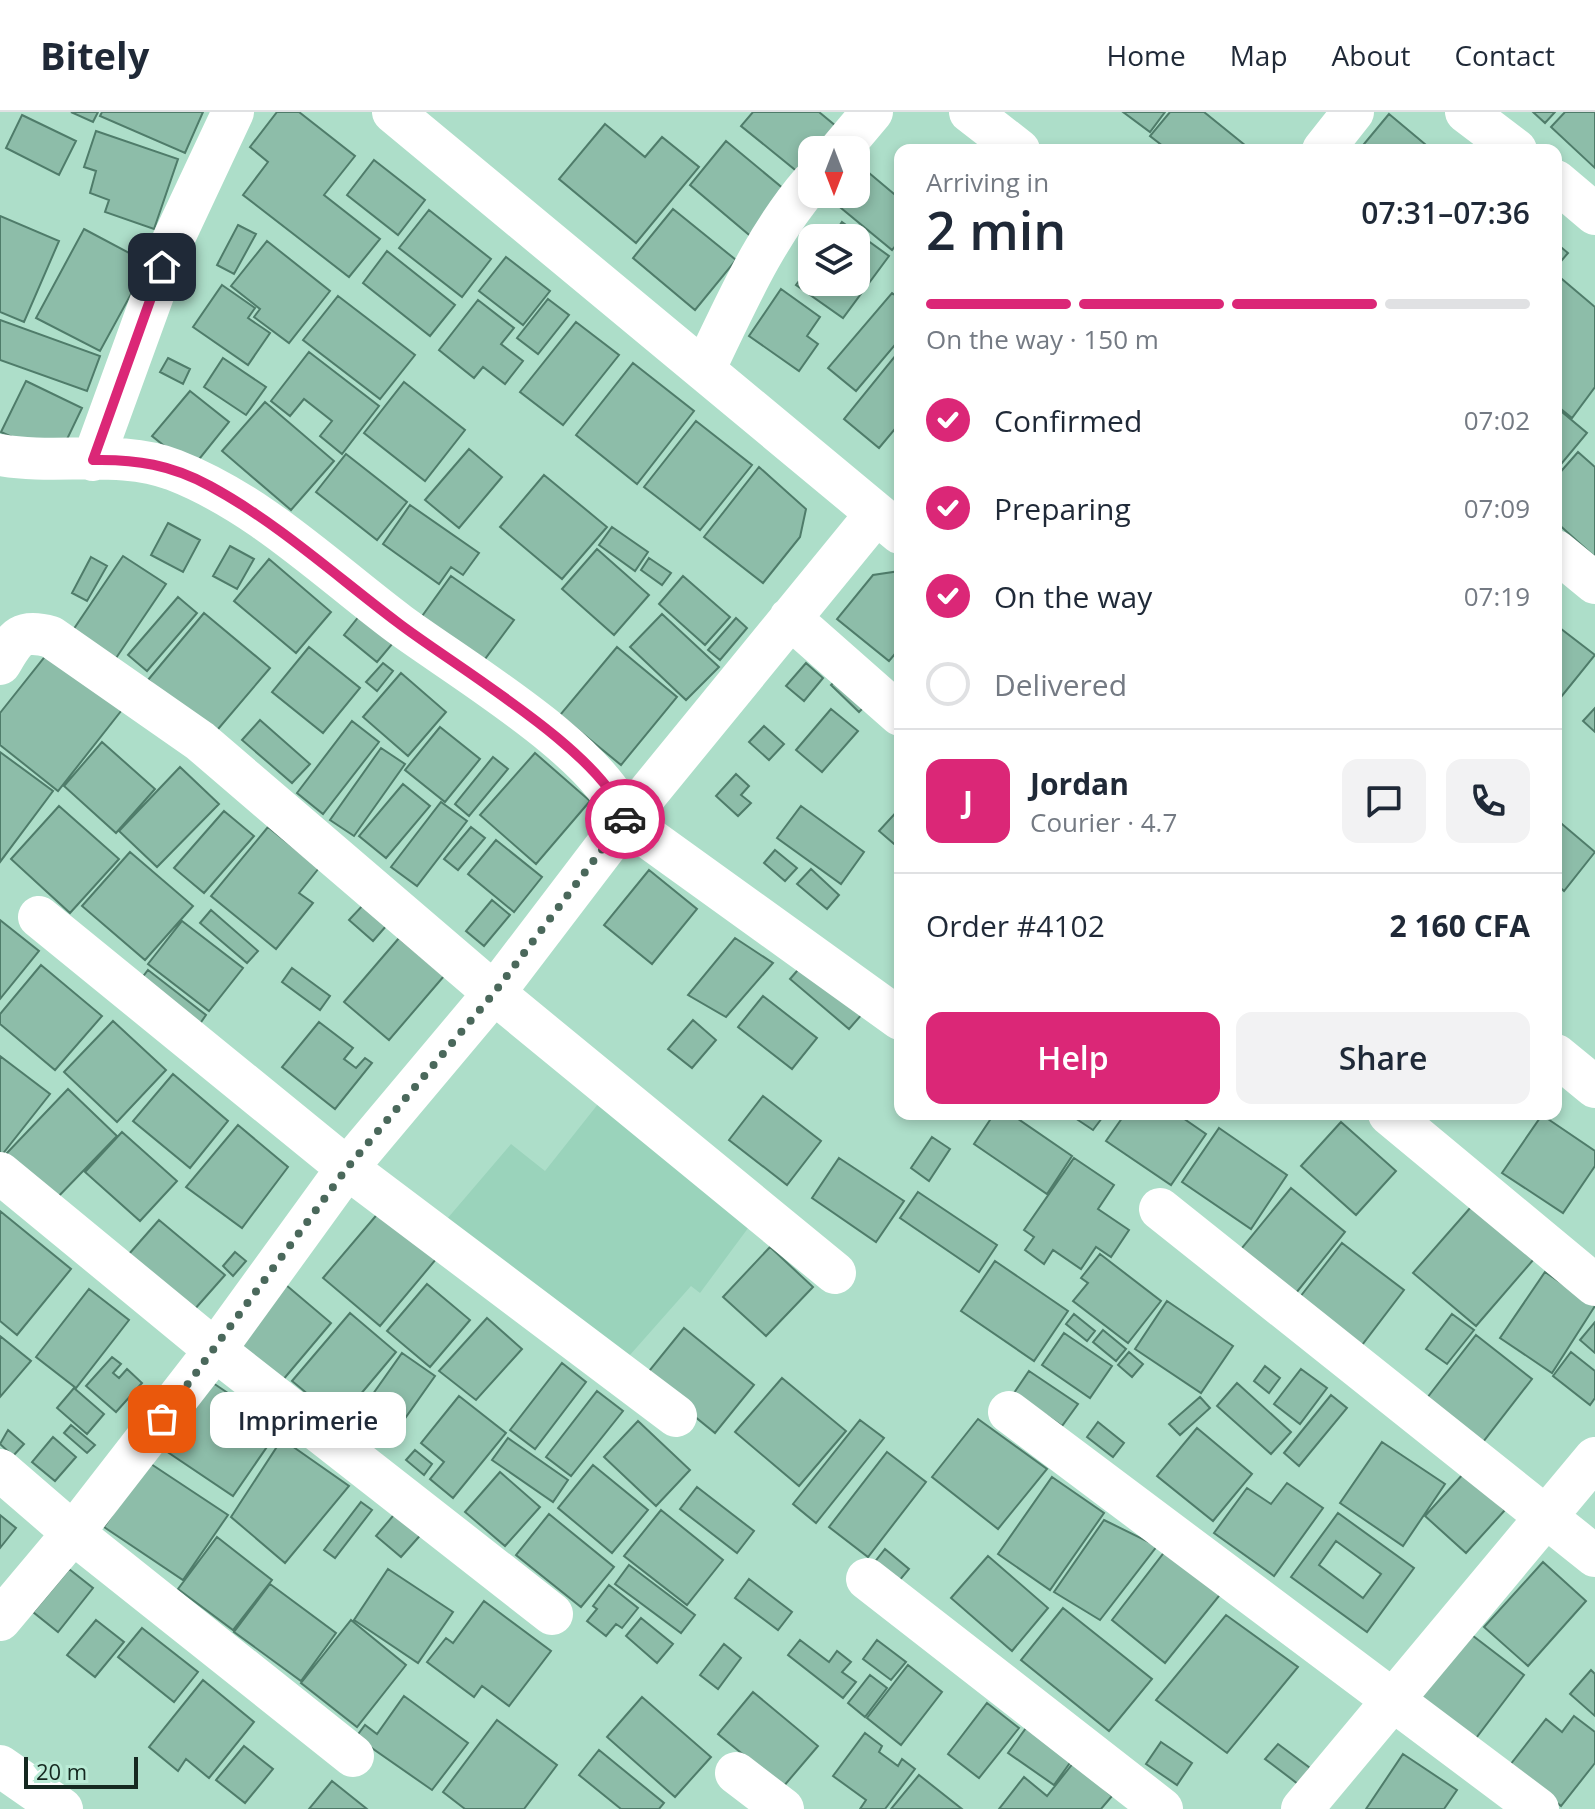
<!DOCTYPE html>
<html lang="en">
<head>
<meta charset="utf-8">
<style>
  :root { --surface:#fff; --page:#f2f2f3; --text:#1f2937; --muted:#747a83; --line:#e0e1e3; --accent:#db2777 }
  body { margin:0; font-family:"Open Sans",sans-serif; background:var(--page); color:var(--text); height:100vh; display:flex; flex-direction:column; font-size:30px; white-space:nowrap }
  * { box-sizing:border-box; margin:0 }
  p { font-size:26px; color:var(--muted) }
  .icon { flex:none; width:44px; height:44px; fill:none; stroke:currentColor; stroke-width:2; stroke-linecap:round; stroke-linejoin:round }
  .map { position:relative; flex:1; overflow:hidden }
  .drawer { position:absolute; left:894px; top:32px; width:668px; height:976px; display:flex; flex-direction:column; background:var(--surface); border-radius:16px; box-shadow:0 4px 12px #0003 }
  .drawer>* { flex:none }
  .needle { width:52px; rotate:180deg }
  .controls { position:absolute; left:798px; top:24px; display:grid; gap:16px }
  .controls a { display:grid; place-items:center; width:72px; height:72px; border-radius:16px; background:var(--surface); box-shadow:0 4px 12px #0003; font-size:40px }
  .scale { position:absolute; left:24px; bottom:20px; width:114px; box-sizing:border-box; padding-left:8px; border:4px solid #152820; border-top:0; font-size:22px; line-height:28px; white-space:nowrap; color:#152820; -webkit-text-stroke:6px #baebd6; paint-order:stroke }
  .pin { position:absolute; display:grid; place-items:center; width:68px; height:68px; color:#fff; margin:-34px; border-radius:16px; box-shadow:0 4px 12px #0006 }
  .courier { position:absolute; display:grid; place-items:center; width:80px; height:80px; margin:-40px; border:6px solid #db2777; border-radius:50%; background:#fff; color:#222; box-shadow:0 2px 10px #0007 }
  .bubble { position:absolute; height:56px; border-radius:16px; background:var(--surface); box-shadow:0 4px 12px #0003; font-size:26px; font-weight:600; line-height:56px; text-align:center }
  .summary em { font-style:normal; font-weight:600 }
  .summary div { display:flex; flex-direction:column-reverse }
  .summary { display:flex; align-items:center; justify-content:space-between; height:136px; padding:0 32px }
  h1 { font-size:52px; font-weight:600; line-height:60px }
  .bar { display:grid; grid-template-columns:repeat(4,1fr); gap:12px 8px; align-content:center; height:96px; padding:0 32px }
  .bar i { height:10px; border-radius:6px; background:var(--line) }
  .bar .active { background:var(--accent) }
  .bar p { grid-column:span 4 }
  .line { display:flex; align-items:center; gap:20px; padding:0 32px; border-top:2px solid var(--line) }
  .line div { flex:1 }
  .round { display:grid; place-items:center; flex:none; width:84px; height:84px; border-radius:16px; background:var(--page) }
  ol { padding:0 32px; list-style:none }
  li { display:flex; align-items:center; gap:24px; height:88px }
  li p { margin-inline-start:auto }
  li .icon { padding:8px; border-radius:50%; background:var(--accent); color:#fff; stroke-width:4 }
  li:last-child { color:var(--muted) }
  li i { width:44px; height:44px; border:4px solid var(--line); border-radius:50% }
  .button { display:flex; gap:16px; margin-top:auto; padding:16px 32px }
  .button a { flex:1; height:92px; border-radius:16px; background:var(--accent); color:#fff; font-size:32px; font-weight:600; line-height:92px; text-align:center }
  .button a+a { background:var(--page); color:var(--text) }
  header { display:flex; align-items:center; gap:48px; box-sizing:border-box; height:112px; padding:0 40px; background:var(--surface); border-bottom:2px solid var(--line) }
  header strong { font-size:38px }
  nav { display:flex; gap:44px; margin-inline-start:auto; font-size:28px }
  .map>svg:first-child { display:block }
  .built { fill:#9ad3bb }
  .building { fill:#8dbda9; stroke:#4f7c6a; stroke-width:2; fill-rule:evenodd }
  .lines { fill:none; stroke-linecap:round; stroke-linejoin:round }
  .minor { stroke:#fff; stroke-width:42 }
  .done { stroke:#4a685b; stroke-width:8; stroke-dasharray:0 14.4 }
  .route { stroke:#db2777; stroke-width:10 }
</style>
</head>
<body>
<header>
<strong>Bitely</strong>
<nav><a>Home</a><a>Map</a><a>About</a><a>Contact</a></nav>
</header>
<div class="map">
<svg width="1595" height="1697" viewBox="0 0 1595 1697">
  <rect width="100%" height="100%" fill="#addec9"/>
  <!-- built -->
  <path class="built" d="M602 987 757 1104 700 1181 691 1174 622 1252 441 1114 511 1032 545 1059Z"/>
  <!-- building -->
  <path class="building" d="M71 0H98L93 10Z
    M102 0H203L185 41 100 4Z
    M277 0H299L355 44 324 83 380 127 349 165 243 83 268 50 250 35Z
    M753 0H819L837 15 818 38H812V45L799 61 741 14Z
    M1123 0H1165L1150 20Z
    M1170 0H1204L1251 38H1168L1150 24Z
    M1533 0H1555L1545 11Z
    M1565 0H1595V56L1551 15Z
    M1389 2 1432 38H1359Z
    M22 3 76 29 59 63 6 36Z
    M605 12 645 45 662 25 699 55 636 131 559 67Z
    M96 19 178 47 154 117 105 100 109 88 90 81 96 59 84 55Z
    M726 29 791 83 754 127 690 73Z
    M374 48 425 88 398 123 347 83Z
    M856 50 900 87V128L892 138 824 82H856Z
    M673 97 736 148 695 198 633 146Z
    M429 98 491 147 462 185 399 136Z
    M0 104 59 129 24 210 0 200Z
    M842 110 889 144 843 206 796 173 812 152V170H856V126H831Z
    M238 113 256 122 234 162 217 153Z
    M84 117 148 151 100 239 36 206Z
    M267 129 330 179 289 231 254 205 260 197 231 174Z
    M1556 131 1568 141 1556 155Z
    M387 139 455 193 430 224 363 171Z
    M506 145 550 179 523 213 479 179Z
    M1556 162 1595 195V275L1572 306 1556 293Z
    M222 173 255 196 248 206 270 221 248 253 193 215Z
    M781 177 820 205 807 224 818 232 799 259 749 224Z
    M892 181 900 187V227L856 279 828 256Z
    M338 184 415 243 380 287 303 228Z
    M548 187 569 203 538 242 517 226Z
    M478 188 514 216 501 232 523 249 505 272 483 255 474 266 439 238Z
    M0 208 100 244 87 279 0 248Z
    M576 210 619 243 563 313 520 280Z
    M900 238V311L879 336 844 307Z
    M309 240 379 294 342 342 320 324 332 309 304 287 290 304 271 289Z
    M168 246 190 257 183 272 160 260Z
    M223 246 266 275 246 303 204 275Z
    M633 251 694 299 637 372 576 323Z
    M26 269 82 296 58 346 1 320Z
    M404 270 465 318 425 369 364 321Z
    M190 279 229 310 192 356 152 324Z
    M265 290 334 349 291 398 222 339Z
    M1556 295 1587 321 1562 351 1556 345Z
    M696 309 752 353 700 418 644 375Z
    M469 337 502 365 459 416 425 388Z
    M1578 340 1595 355V445L1556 410V365Z
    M346 342 407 390 377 428 316 380Z
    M759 355 806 397 800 425 763 471 704 425Z
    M544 363 607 415 562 467 500 415Z
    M410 393 479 441 463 463 451 455 439 472 383 432Z
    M168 411 200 428 183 460 151 443Z
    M612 415 648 440 635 459 599 433Z
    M230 434 254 447 237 477 213 464Z
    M597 437 649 483 614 523 562 477Z
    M123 444 166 472 108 558 65 530Z
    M91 445 107 454 87 489 72 481Z
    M649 446 671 461 662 473 641 458Z
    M269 447 331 500 296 541 234 489Z
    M900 459V536L889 549 837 507 873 463Z
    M451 464 514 508 482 551 420 507Z
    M683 464 730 505 705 533 659 492Z
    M178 485 197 501 147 559 128 543Z
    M364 498 398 525 377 550 344 523Z
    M204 501 270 556 213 623 148 568Z
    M662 502 719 555 686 588 630 535Z
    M736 506 747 516 720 548 708 538Z
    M1556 513 1595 543 1557 590 1556 589Z
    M309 535 360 576 323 621 272 580Z
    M617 535 677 585 621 653 560 603Z
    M51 537 125 594 58 679 0 633V601Z
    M383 551 393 559 377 579 366 570Z
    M806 551 823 566 804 589 786 574Z
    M846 559 873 586 859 600 831 573Z
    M401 561 446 600 408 644 363 605Z
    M1595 596V620L1583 609Z
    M831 597 858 619 822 660 796 638Z
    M260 608 310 652 292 671 242 628Z
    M352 609 379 630 323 702 297 681Z
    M764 614 784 632 769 648 749 630Z
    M440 615 480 647 445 690 405 658Z
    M102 630 155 677 116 721 64 674Z
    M381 636 405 652 354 724 330 708Z
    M0 640 53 679 0 750Z
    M535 641 590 689 536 752 480 703Z
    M493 645 508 657 469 704 455 692Z
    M180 655 219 692 157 755 119 719Z
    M736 662 749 674 741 683 751 691 738 704 716 684Z
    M403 672 430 694 386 746 359 724Z
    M441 690 467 709 417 774 391 755Z
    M59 694 119 747 70 801 11 747Z
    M801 694 864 740 841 772 777 726Z
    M900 696V737L879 719Z
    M224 699 254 724 204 781 174 756Z
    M1556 707 1595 740 1564 779 1556 772Z
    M268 715 319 756 299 781 313 791 276 837 211 784Z
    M471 715 485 726 458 758 444 747Z
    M496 728 542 765 514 800 468 762Z
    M775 738 797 756 785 769 764 751Z
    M130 740 193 794 145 848 82 794Z
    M811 757 839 783 827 797 797 772Z
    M649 758 697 797 652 852 604 813Z
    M492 788 510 803 484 834 466 819Z
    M363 793 387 813 373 829 349 808Z
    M211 798 258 839 247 851 200 811Z
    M0 808 39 839 0 887Z
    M182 809 243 856 209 899 148 852Z
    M399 826 444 864 389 928 344 890Z
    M735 826 773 851 726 905 688 883Z
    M804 851 863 901 849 917 790 867Z
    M41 853 102 904 55 958 0 912V902Z
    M292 856 330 884 320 898 282 870Z
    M148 858 206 903 199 913 141 867Z
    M763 884 817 926 792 957 738 915Z
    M693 908 716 928 692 956 668 937Z
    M113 909 166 958 117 1010 64 960Z
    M319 910 353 936 344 947 356 956 365 946 372 951 335 997 282 955Z
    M0 944 50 982 1 1044H0Z
    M173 962 228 1009 190 1056 133 1009Z
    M68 977 117 1024 53 1090 5 1043Z
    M763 984 821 1029 787 1073 729 1028Z
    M994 1002H1011L1072 1044 1047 1082 974 1032Z
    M1069 1002H1105L1093 1018Z
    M1125 1002H1177L1206 1022 1171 1073 1106 1029Z
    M1542 1003 1595 1039V1054L1563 1101 1502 1061Z
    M1341 1010 1396 1059 1356 1103 1301 1054Z
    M238 1013 288 1055 242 1116 186 1075Z
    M1219 1016 1287 1063 1251 1117 1182 1070Z
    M122 1020 177 1069 140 1109 85 1060Z
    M932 1025 950 1037 929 1069 911 1056Z
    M839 1046 904 1089 876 1130 812 1086Z
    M1074 1046 1114 1073 1098 1097 1129 1118 1111 1145 1096 1135 1081 1157 1053 1138 1044 1152 1025 1138 1034 1125 1024 1118Z
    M1291 1076 1345 1120 1292 1186 1237 1142Z
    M918 1080 997 1133 979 1160 900 1106Z
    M1478 1087 1540 1140 1476 1214 1413 1161Z
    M0 1099 71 1157 17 1223 0 1209Z
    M380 1099 437 1146 380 1214 323 1166Z
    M159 1108 225 1163 194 1198 129 1142Z
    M1342 1131 1404 1178 1362 1233 1300 1185Z
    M770 1135 813 1175 766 1224 723 1185Z
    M235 1140 246 1149 233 1164 223 1154Z
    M1100 1142 1161 1189 1128 1231 1073 1189 1088 1171 1081 1166Z
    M995 1149 1068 1199 1034 1249 961 1199Z
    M1545 1160 1595 1194 1552 1261 1500 1226Z
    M427 1172 470 1208 430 1255 387 1219Z
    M286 1173 331 1211 282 1269 237 1231Z
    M89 1177 129 1208 76 1276 36 1245Z
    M1167 1189 1233 1234 1201 1281 1135 1237Z
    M350 1201 396 1240 339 1308 292 1269Z
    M1074 1202 1095 1219 1087 1229 1066 1212Z
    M1452 1202 1474 1218 1447 1252 1426 1237Z
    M487 1206 522 1237 476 1288 439 1259Z
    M1595 1210V1241L1580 1228Z
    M684 1216 754 1273 715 1321 645 1264Z
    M1103 1218 1126 1237 1116 1249 1093 1230Z
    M1064 1221 1112 1254 1090 1286 1042 1253Z
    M1476 1223 1532 1267 1476 1339 1420 1295Z
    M0 1224 31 1249 0 1285Z
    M1129 1240 1143 1252 1132 1265 1118 1253Z
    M1571 1240 1595 1259V1286L1590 1293 1553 1264Z
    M402 1241 435 1264 401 1312 368 1289Z
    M112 1245 121 1252 113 1261 119 1266 127 1257 142 1271 116 1300 86 1274Z
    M562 1251 586 1270 535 1337 510 1318Z
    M1265 1254 1280 1266 1269 1281 1254 1269Z
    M1301 1257 1327 1276 1300 1312 1274 1292Z
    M1029 1259 1078 1292 1062 1314 1014 1281Z
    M782 1266 846 1319 799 1374 735 1320Z
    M210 1269 280 1316 233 1384 163 1337Z
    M1237 1271 1291 1320 1271 1342 1217 1294Z
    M74 1276 104 1302 87 1322 57 1296Z
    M597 1279 623 1299 571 1364 546 1345Z
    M1331 1283 1347 1296 1299 1354 1284 1341Z
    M459 1284 506 1321 453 1386 430 1367 444 1350 421 1331Z
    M1200 1285 1210 1296 1180 1323 1169 1312Z
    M978 1307 1047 1357 998 1417 932 1365Z
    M860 1308 884 1326 816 1411 793 1392Z
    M638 1309 690 1358 656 1394 604 1345Z
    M1098 1310 1124 1331 1113 1345 1087 1325Z
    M71 1313 95 1333 87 1341 64 1321Z
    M1197 1316 1252 1362 1213 1409 1157 1364Z
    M8 1318 24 1332 13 1344 0 1332Z
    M53 1325 76 1345 55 1369 32 1350Z
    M508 1326 568 1368 553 1390 492 1348Z
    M282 1327 349 1374 285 1451 231 1405Z
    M1382 1330 1445 1372 1403 1434 1340 1391Z
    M415 1338 432 1352 424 1363 406 1348Z
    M887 1340 926 1370 868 1445 829 1415Z
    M148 1350 228 1403 183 1468 104 1415Z
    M593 1353 648 1398 612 1441 558 1396Z
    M500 1360 540 1395 505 1434 465 1400Z
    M1464 1361 1505 1398 1466 1441 1425 1404Z
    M1052 1365 1104 1401 1050 1478 998 1442Z
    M1287 1371 1323 1396 1274 1464 1214 1421 1247 1376 1271 1392Z
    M697 1375 754 1419 737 1441 680 1397Z
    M361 1390 372 1398 335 1446 324 1438Z
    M398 1398 424 1419 401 1445 376 1424Z
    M661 1398 723 1448 687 1493 624 1444Z
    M1338 1401 1414 1456 1367 1520 1291 1465ZM1336 1429 1381 1462 1363 1486 1319 1453Z
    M549 1402 614 1455 581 1495 516 1443Z
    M0 1403 16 1416 0 1436Z
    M1104 1408 1157 1434 1100 1508 1054 1480Z
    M217 1425 272 1468 233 1518 178 1477Z
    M885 1437 909 1457 894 1475 870 1456Z
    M1166 1438 1223 1479 1165 1551 1112 1508Z
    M988 1444 1048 1496 1012 1539 951 1486Z
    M1543 1450 1586 1489 1528 1554 1484 1515Z
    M629 1453 695 1503 681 1521 615 1472Z
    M69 1457 93 1476 58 1520 33 1500Z
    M388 1457 453 1500 418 1551 354 1508Z
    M749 1467 792 1500 778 1518 735 1486Z
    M270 1472 336 1521 301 1569 234 1520Z
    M609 1473 638 1496 622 1516 616 1512 606 1524 587 1509 597 1497 593 1494Z
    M484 1489 551 1539 509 1594 482 1574 474 1585 427 1550 446 1526 453 1531Z
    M1063 1496 1152 1567 1109 1619 1021 1548Z
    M1226 1503 1298 1555 1227 1641 1156 1588Z
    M641 1506 673 1532 657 1551 626 1524Z
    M96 1508 124 1530 95 1565 67 1543Z
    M351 1508 406 1553 357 1615 301 1571Z
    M142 1516 198 1560 174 1590 118 1545Z
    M1464 1517 1524 1563 1470 1634 1411 1587Z
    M800 1528 829 1550 837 1539 851 1550 842 1560 856 1570 843 1586 788 1543Z
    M877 1528 906 1550 891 1568 863 1547Z
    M724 1532 741 1546 718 1577 700 1563Z
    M908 1553 942 1580 901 1633 867 1606Z
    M1591 1558 1595 1562V1604L1570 1582Z
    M870 1563 887 1576 865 1605 848 1591Z
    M203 1568 254 1610 209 1666 186 1647 178 1659 149 1635Z
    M753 1580 818 1634 783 1675 718 1622Z
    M404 1584 468 1631 432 1678 356 1625 365 1613 377 1622Z
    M642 1585 711 1645 675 1685 607 1625Z
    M987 1591 1019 1616 979 1666 948 1642Z
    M1574 1604 1595 1620V1651L1561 1694 1510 1653 1546 1607 1562 1620Z
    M497 1608 557 1653 524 1697H465L443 1680Z
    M1026 1616 1072 1648 1054 1673 1008 1641Z
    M865 1621 882 1634 879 1640 898 1654 902 1647 915 1657 885 1697H860L866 1688 833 1664Z
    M1161 1630 1192 1651 1177 1673 1146 1652Z
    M1278 1632 1310 1656 1298 1672 1265 1647Z
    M244 1634 273 1657 245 1691 216 1668Z
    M599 1638 664 1691 659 1697H621L579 1663Z
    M1403 1642 1457 1678 1444 1697H1366Z
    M1074 1650 1112 1684 1101 1697H999L1024 1665 1047 1684Z
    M919 1663 962 1697H891Z
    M332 1669 367 1697H309Z"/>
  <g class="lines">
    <!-- minor -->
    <path class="minor" d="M393 0 900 421
      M970 0 1019 38
      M1466 0 1516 38
      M840 38 872 0
      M1323 38 1353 0
      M1556 69 1595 102
      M705 256C736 192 765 124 812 70
      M0 343C57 353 120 337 174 358 259 391 327 458 399 512 457 555 605 642 625 709L900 907
      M93 348 173 128 233 0
      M1556 439 1595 471
      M790 506 900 603
      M0 552C15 527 19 516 51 525L200 629 494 881 835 1161
      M39 805 347 1056 676 1304
      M1556 943 1595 975
      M1389 1002 1595 1173
      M0 1061 215 1238 552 1502
      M1160 1097 1595 1444
      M1009 1300 1538 1697
      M0 1358 73 1421 353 1644
      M867 1467 1162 1697
      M0 1508 73 1421 215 1238 347 1056 494 881 625 709 876 402
      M0 1654 62 1697
      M736 1661 783 1697
      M1302 1697 1595 1346"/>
  </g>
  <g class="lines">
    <!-- done -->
    <path class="done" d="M162 1307 347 1056 494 881 625 707"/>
    <!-- route -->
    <path class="route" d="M162 155 93 348C136 347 172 353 210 374 278 411 336 464 397 510 454 554 605 641 625 707"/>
  </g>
</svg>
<div class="controls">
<a><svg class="needle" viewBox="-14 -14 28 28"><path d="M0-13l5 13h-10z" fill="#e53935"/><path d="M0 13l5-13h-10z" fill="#747a83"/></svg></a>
<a><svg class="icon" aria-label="layers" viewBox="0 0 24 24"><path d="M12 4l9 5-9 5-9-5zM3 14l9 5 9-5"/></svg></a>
</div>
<div class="scale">20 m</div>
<div class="pin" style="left:162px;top:1307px;background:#ea580c"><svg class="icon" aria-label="bag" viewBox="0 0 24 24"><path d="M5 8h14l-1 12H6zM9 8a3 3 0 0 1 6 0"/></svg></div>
<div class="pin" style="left:162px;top:155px;background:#1f2937"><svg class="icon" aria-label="home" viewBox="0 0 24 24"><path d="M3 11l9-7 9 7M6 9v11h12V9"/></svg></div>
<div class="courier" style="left:625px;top:707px"><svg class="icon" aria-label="car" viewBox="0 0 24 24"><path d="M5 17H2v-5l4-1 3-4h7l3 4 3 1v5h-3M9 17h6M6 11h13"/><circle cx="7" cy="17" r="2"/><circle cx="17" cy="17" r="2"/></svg></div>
<div class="bubble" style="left:210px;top:1280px;width:196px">Imprimerie</div>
<section class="drawer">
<div class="summary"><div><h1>2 min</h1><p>Arriving in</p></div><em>07:31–07:36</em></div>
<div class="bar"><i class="active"></i><i class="active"></i><i class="active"></i><i></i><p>On the way · 150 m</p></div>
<ol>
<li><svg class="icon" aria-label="check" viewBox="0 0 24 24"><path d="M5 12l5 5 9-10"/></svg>Confirmed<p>07:02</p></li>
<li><svg class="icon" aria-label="check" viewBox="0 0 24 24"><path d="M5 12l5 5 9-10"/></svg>Preparing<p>07:09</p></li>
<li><svg class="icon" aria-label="check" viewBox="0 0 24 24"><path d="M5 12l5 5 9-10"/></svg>On the way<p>07:19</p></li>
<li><i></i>Delivered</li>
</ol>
<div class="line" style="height:144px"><b class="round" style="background:var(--accent);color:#fff">J</b><div><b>Jordan</b><p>Courier · 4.7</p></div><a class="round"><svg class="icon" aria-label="chat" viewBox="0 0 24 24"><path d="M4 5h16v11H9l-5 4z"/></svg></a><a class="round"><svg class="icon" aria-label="phone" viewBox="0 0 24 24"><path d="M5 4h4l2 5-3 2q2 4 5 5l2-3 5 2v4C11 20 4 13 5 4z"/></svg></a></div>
<div class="line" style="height:104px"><div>Order #4102</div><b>2 160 CFA</b></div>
<div class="button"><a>Help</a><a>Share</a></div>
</section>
</div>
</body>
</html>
